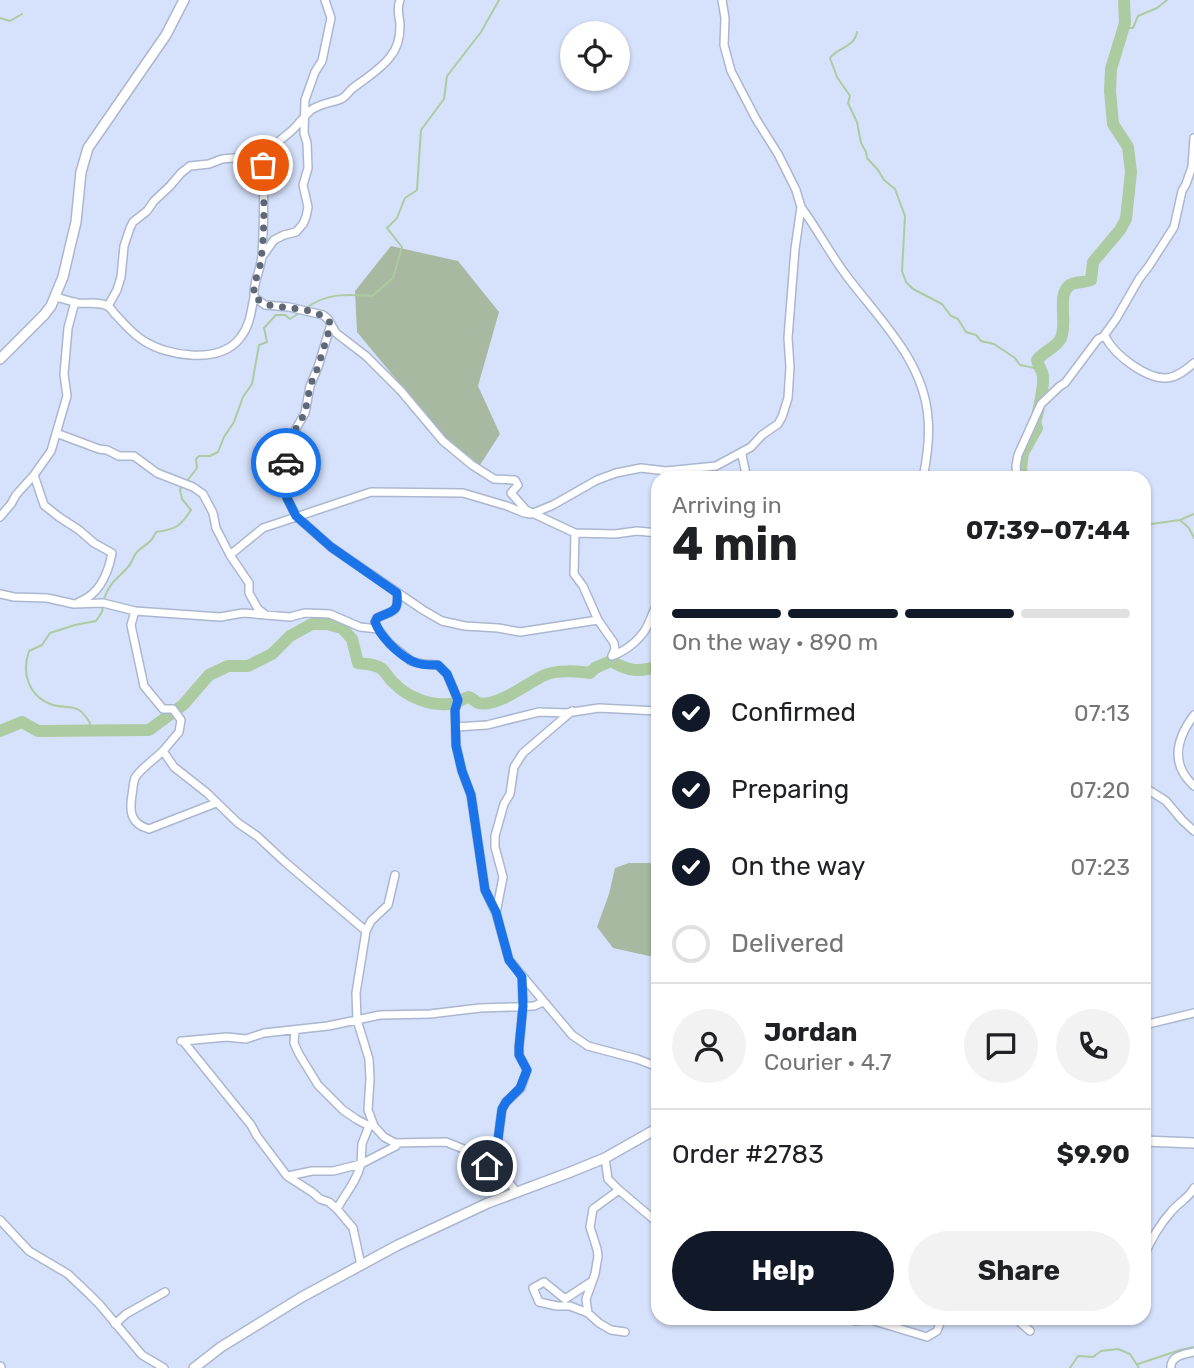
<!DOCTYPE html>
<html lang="en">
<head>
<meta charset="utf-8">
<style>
  :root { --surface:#fff; --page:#f2f2f2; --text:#202124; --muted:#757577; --line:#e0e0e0; --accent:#111827 }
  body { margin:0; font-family:Rubik,sans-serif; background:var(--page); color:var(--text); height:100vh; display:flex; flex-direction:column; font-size:26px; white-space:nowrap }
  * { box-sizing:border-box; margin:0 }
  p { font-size:23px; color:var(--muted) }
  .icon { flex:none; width:38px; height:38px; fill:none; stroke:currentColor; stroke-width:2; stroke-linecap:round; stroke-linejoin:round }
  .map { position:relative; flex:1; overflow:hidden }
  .panel { position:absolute; left:651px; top:471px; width:500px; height:854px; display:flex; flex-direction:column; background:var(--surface); border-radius:21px; box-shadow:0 2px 5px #0004 }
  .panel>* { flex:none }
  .fabs { position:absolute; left:560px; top:21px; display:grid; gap:14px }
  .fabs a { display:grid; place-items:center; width:70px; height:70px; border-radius:50%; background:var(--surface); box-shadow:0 2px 5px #0004; font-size:35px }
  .pin { position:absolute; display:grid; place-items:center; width:60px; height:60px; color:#fff; margin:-30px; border:4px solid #fff; border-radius:50%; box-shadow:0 2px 7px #0007 }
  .courier { position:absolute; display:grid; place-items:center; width:70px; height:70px; margin:-35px; border:5px solid #1a73e8; border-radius:50%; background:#fff; color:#222; box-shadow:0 2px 9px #0007 }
  .headline em { font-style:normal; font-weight:700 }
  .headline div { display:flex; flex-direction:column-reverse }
  .headline { display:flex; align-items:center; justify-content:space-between; height:119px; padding:0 21px }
  h1 { font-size:46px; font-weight:700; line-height:52px }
  .bar { display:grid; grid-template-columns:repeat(4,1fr); gap:10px 7px; align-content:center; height:84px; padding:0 21px }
  .bar i { height:9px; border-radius:5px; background:var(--line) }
  .bar .current { background:var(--accent) }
  .bar p { grid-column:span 4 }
  .line { display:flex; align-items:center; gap:18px; padding:0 21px; border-top:2px solid var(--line) }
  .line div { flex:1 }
  .round { display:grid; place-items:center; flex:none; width:74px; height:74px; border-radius:37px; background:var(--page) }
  ol { padding:0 21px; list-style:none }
  li { display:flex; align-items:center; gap:21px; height:77px }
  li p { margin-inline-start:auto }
  li .icon { padding:7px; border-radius:50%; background:var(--accent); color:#fff; stroke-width:4 }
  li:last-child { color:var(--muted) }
  li i { width:38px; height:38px; border:4px solid var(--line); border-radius:50% }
  .action { display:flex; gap:14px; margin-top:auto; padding:14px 21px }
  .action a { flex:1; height:80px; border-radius:42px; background:var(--accent); color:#fff; font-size:28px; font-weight:700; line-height:80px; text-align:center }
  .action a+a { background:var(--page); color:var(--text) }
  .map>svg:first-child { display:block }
  .green { fill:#a7b9a0 }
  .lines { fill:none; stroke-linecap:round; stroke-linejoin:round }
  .stream { stroke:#adcba0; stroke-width:2 }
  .river { stroke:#adcba0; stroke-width:12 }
  .minor-casing { stroke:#abb6cf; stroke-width:10 }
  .tertiary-casing { stroke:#abb6cf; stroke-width:12 }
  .minor { stroke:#fff; stroke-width:7 }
  .tertiary { stroke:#fff; stroke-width:9 }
  .done { stroke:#606877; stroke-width:7; stroke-dasharray:0 12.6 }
  .route { stroke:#1a73e8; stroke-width:9 }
</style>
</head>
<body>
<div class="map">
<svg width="1194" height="1368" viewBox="0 0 1194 1368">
  <rect width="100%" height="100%" fill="#d6e2fc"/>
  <!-- green -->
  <path class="green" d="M391 246 458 261 499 312 478 386 500 434 480 465 443 436 357 332 355 291Z
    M629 863H658V958L613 948 597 927 609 894 615 868Z"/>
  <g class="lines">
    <!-- stream -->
    <path class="stream" d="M0 18 10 21 22 14
      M1125 23 1128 28H1133L1138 16 1157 8 1167 0
      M857 32C854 48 838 47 830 58L837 77 850 96 848 103 857 122 861 143 866 152 867 158 878 170 884 180 895 189 905 216 902 271 906 282 913 289 942 304 951 316 958 319 966 332 976 335 981 341 994 344 1015 358 1020 365 1040 369
      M306 308C327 293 347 294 372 296L393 278 402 247 387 228 397 218 405 198 417 190 421 130 444 99 447 76 481 32 499 0
      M187 481 197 468 196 459 199 456H210L218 452 224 437 234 422 243 397 252 384 259 345 267 342 264 328 276 315H285L290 319 301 312
      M1180 520 1189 528 1194 538
      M1144 525 1180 520 1194 514
      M104 599C110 581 117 580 128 567 132 563 133 556 137 552 146 543 150 545 156 532 176 529 180 527 191 510L182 499 180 490 182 486
      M88 731 90 723C87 718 84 713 79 710 71 705 62 708 53 705 29 697 21 674 29 651L42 645 50 633 75 625 96 621 102 612 103 605
      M1138 1364 1180 1350 1194 1347
      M1070 1368 1078 1356 1093 1357 1101 1351 1118 1349 1130 1354 1139 1368"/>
    <!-- river -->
    <path class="river" d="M1023 478 1021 468 1023 453 1037 428 1035 423C1038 414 1044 386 1043 377 1043 371 1038 366 1037 360 1043 352 1056 348 1061 338 1068 322 1056 295 1070 285 1077 281 1085 283 1091 280L1093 262 1120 230 1126 219 1131 172 1128 147 1113 124 1110 91 1111 69 1125 23 1124 0
      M0 731 22 722 38 731 149 730 183 705 209 675 228 666H248L272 654 290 636 312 624H327L342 628 352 639 358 663C366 664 377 664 383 670 387 674 390 680 394 683 407 697 430 706 449 704 455 704 462 699 469 697 470 697 478 703 478 703 498 708 528 682 545 675 556 670 579 671 590 673L595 668 611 661C628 671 639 673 658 666"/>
    <defs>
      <path id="minor" d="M400 0C396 10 400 17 400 26 400 37 397 49 390 57 381 69 365 79 353 88 349 91 346 97 341 99 331 103 321 103 311 110 303 117 297 127 289 133 279 141 268 149 263 160 264 192 264 223 262 255 261 271 253 280 254 297L265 305 289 307 323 315 328 319 336 333 366 356 401 391 443 441 472 465 494 479 515 480 518 485 511 493 526 510 575 533 615 534 637 531 658 533
        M801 207C818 230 831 256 849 279 881 321 924 362 928 418 930 438 927 458 923 478
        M262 257 274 240 284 235 296 232 303 224 306 217 308 207 303 185 308 168 307 143 304 133 305 100 315 72 322 61 331 18 325 0
        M56 297C63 299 70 301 77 303 87 304 101 301 109 307 112 309 113 313 116 315 124 324 134 335 144 341 169 357 220 364 240 338 250 326 251 312 254 297
        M108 306 117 290 121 277 124 246 130 228 133 222 147 211 154 201 170 186 181 173 190 166 209 164 222 159 244 157 263 160
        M331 324 318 367 310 386 305 413 294 432 285 470 287 498 296 516 331 547 423 610 442 621 465 626 498 628 520 632 598 620
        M1103 337 1116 319 1139 279 1149 266 1174 227 1182 191 1186 184 1192 167 1194 138
        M56 433 99 449 107 450 119 456H134L157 473 193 487 203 494 213 513 216 528 230 555
        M742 452C742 461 746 468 746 478
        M34 475 44 505 59 517 79 530 94 543 112 553C108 574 100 594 79 602
        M1017 478 1016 466 1018 455 1041 404 1060 386 1065 383 1098 339 1103 337 1106 338C1115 355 1145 378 1165 378 1176 378 1186 370 1194 363
        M0 517 11 504 16 495 34 475 51 451 67 396 64 374 68 328 75 302
        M575 533 574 574 583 586 598 620 614 643 615 649 612 656C628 650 644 637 650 620 653 613 653 610 658 604
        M0 594 14 597 47 598 74 604 103 603 135 611 220 617 243 613 290 617 305 613 330 614 360 627 378 629 390 644 411 661 423 664 438 665 447 674 458 700 455 710 456 745 462 771 471 795 485 890 496 913
        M135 611 131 625 144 686 163 709H173L181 720 179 732 163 751 174 767 207 793 238 823 257 836 285 862 366 931
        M266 615 258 609 249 593V583L230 555 263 528 371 492 463 493 507 506 524 513 531 514 553 505 597 480 616 473 641 468 666 471 716 466 751 447 762 435 778 424 782 417 788 398 790 367 788 338 795 249 801 207 796 190 778 154 756 119 731 71 724 45 725 18 722 0
        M378 629 375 622 377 618C392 610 399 614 397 593
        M572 711 523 753 514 767 510 794 504 804 495 836V847L503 877 496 913 509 960 572 1035 588 1046 637 1059 658 1067
        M1194 715C1176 739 1170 764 1194 786
        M456 727 487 725 539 712 566 713 599 708 658 711
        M163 751C156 758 139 770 135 778 133 783 133 790 132 795 129 812 131 824 149 829L216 803
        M1144 787 1166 801 1182 820 1194 831
        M395 875 388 905 371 921 366 931 356 993 357 1020 369 1059 370 1079 368 1110 374 1126 384 1137 395 1143 446 1142 476 1154 487 1166 509 1182 517 1193
        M1144 1025 1194 1013
        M295 1030 294 1043 299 1054 318 1085 343 1110 356 1119 369 1126H374
        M181 1041H183L251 1125 257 1136 287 1176 312 1192 320 1199 329 1202 337 1209 353 1228 361 1265
        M183 1041 227 1037 246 1039 264 1033 328 1026 380 1015 430 1014 480 1008 534 1006 543 1002
        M369 1126 362 1144 361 1164 396 1146
        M605 1158 608 1179 619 1190 658 1223
        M493 1171 499 1145 498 1139 502 1109 506 1102 521 1088 527 1070 519 1055V1047L523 1006 522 977
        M288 1176 312 1171H333L361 1164C356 1183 346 1192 337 1209
        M619 1190 593 1209 590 1227 597 1249 598 1256 595 1274 586 1299 588 1313 599 1323 611 1330 625 1332
        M0 1220 29 1251 68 1274 88 1293 100 1305 142 1355 164 1368
        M1144 1255C1152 1239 1159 1225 1171 1212 1178 1203 1189 1198 1194 1188
        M588 1313 570 1306H557L539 1302 533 1288 544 1282 565 1299 591 1282
        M1015 1318 1030 1331
        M855 1321 871 1320 927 1337 937 1331 942 1318
        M115 1324 126 1314 165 1292
        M1171 1368C1170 1356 1184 1354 1194 1352"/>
      <path id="tertiary" d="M0 359 44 315 51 306 63 277 70 247 76 222 81 172 88 148 166 35 184 0
        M1144 1141 1194 1143
        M0 1367V1368
        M194 1368 221 1347 302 1297 398 1245 488 1203 568 1173 605 1158 658 1128"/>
    </defs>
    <!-- minor casing -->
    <use href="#minor" class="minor-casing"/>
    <!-- tertiary casing -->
    <use href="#tertiary" class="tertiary-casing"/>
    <!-- minor -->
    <use href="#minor" class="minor"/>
    <!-- tertiary -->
    <use href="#tertiary" class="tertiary"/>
  </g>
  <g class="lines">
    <!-- done -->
    <path class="done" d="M263 165C264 197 265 229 261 260 259 276 253 279 254 297 259 300 263 304 269 305 287 309 320 307 331 324L318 367 310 386 305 413 294 432 286 463"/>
    <!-- route -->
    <path class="route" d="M286 463 285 470 287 498 296 516 331 547 397 593C399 614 392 610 377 618L375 622C380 636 396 652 410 660 418 665 428 665 438 665L447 674 458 700 455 710 456 746 462 771 471 795 485 890 496 912 509 960 522 977 523 1006 519 1047V1055L527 1070 520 1088 506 1102 502 1109 498 1139 499 1145 493 1171 487 1166"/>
  </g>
</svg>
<div class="fabs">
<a><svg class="icon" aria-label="locate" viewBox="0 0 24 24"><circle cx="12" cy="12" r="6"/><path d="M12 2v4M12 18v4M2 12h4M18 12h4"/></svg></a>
</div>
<div class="pin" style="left:263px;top:165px;background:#ea580c"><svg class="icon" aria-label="bag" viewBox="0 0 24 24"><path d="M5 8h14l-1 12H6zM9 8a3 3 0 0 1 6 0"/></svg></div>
<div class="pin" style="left:487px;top:1166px;background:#1f2937"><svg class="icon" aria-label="home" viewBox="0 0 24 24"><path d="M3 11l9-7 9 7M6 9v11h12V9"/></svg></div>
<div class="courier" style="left:286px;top:463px"><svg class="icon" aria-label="car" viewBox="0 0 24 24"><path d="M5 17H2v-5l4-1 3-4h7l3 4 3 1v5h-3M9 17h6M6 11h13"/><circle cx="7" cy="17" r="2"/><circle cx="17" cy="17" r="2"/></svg></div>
<section class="panel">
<div class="headline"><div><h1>4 min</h1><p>Arriving in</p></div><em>07:39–07:44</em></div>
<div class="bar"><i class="current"></i><i class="current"></i><i class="current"></i><i></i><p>On the way · 890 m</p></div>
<ol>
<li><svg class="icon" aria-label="check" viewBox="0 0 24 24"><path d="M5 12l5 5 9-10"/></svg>Confirmed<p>07:13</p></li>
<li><svg class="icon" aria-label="check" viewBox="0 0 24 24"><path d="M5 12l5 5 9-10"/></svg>Preparing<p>07:20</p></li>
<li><svg class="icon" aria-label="check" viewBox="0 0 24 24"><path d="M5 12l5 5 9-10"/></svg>On the way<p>07:23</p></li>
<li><i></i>Delivered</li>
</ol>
<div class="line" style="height:126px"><a class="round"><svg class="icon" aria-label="person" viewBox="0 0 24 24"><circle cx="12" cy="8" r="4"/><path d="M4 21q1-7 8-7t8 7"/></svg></a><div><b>Jordan</b><p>Courier · 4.7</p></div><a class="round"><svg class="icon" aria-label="chat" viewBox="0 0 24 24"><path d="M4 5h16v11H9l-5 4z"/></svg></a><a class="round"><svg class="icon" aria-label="phone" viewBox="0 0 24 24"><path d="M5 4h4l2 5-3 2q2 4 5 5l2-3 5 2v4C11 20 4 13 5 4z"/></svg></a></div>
<div class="line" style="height:91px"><div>Order #2783</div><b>$9.90</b></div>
<div class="action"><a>Help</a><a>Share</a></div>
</section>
</div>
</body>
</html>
